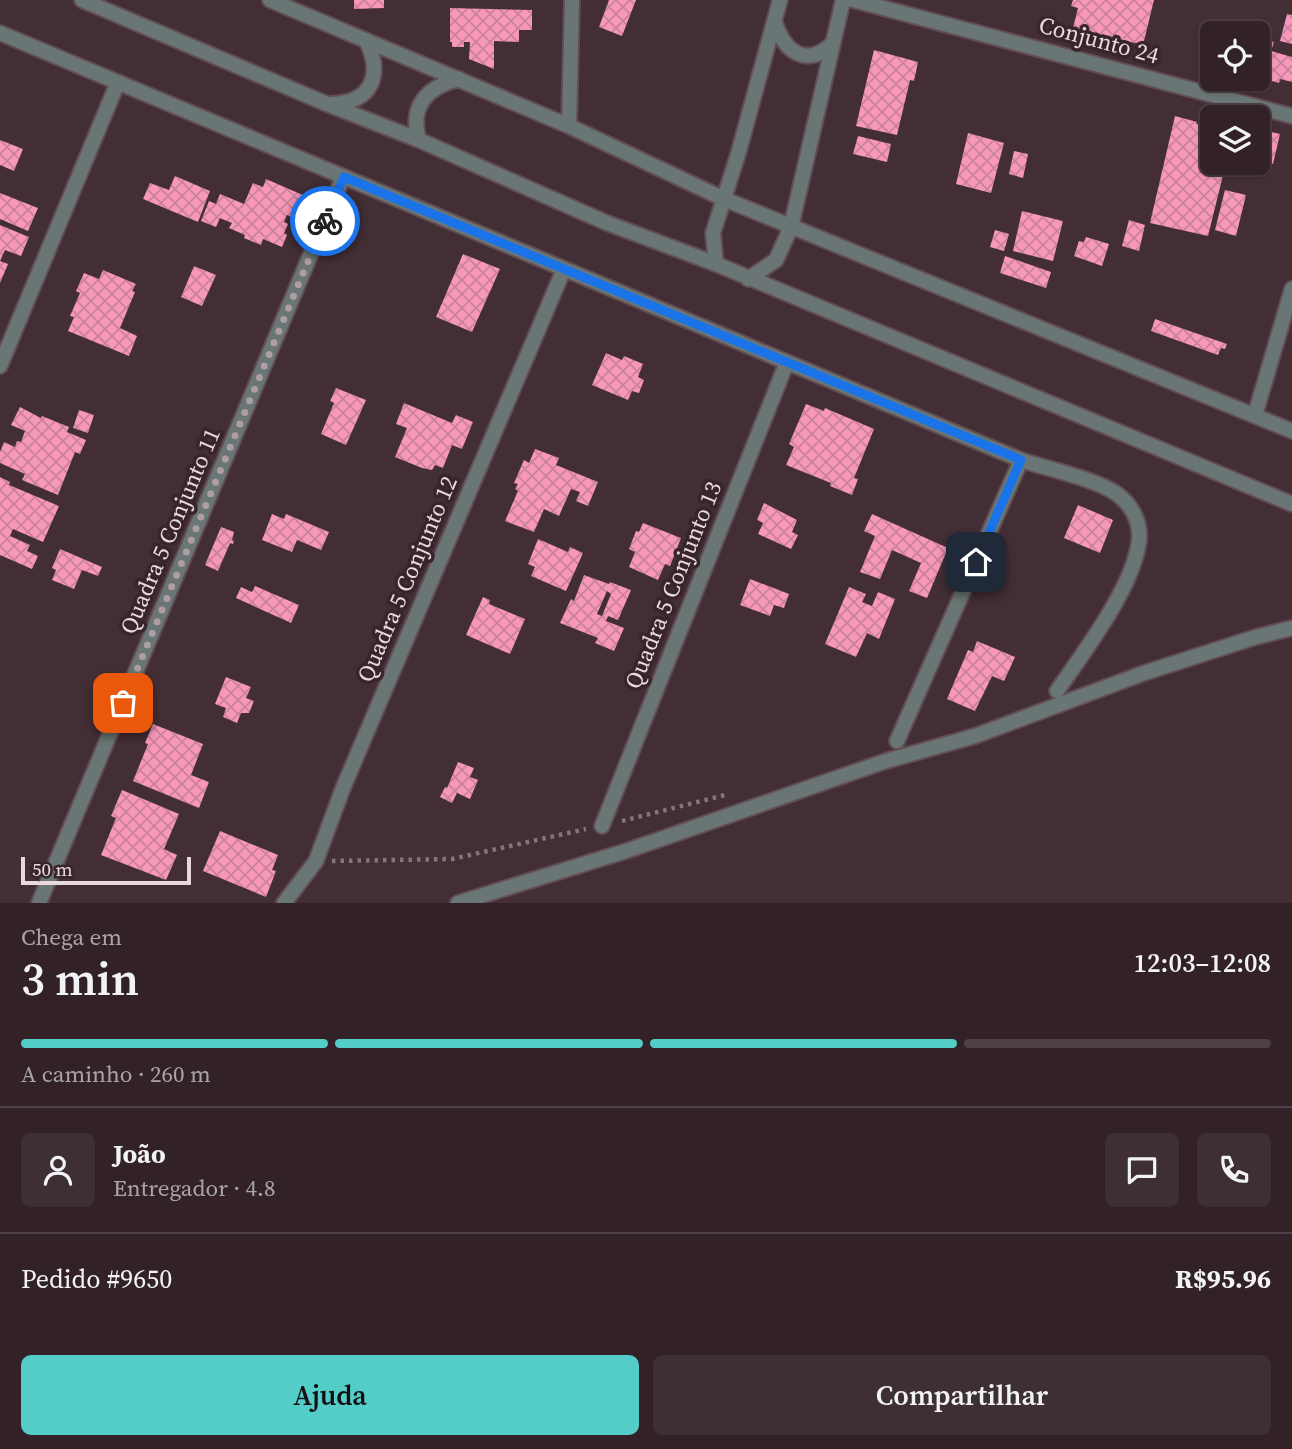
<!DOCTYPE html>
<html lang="pt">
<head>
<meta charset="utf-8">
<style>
  :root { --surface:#322228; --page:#3d2f34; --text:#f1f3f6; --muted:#a8a4a8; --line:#4d3f45; --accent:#54cdc8 }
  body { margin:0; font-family:"Source Serif 4",serif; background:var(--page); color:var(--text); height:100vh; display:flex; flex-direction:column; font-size:26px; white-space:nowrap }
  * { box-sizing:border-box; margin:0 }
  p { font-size:23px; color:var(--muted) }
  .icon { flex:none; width:38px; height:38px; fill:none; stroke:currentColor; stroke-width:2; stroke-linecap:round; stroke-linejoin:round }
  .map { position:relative; height:903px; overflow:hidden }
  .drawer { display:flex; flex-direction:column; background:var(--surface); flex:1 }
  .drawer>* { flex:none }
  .controls { position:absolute; left:1200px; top:21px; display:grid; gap:14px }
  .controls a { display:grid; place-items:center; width:70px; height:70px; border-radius:10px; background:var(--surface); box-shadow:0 2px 5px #0004,0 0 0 2px var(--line); font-size:35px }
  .scale { position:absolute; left:21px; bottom:18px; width:170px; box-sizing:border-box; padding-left:7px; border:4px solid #e7d9dd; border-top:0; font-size:19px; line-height:24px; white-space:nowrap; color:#e7d9dd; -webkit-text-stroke:5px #38242b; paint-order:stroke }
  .pin { position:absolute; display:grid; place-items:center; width:60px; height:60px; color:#fff; margin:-30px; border-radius:14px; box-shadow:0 4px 10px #0006 }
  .courier { position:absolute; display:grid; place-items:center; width:70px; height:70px; margin:-35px; border:5px solid #1a73e8; border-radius:50%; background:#fff; color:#222; box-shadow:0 2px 9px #0007 }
  .head em { font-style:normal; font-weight:600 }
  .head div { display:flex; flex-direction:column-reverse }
  .head { display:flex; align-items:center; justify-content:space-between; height:119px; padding:0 21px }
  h1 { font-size:46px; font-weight:600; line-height:52px }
  .bar { display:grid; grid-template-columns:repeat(4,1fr); gap:10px 7px; align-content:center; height:84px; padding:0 21px }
  .bar i { height:9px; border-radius:5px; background:var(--line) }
  .bar .current { background:var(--accent) }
  .bar p { grid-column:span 4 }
  .line { display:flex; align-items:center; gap:18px; padding:0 21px; border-top:2px solid var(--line) }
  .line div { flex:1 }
  .round { display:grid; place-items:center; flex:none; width:74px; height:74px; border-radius:10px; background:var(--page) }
  .action { display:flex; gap:14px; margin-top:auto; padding:14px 21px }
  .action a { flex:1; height:80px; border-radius:10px; background:var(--accent); color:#111; font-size:28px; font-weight:600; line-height:80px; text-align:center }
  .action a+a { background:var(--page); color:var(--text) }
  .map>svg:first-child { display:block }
  .building { fill:url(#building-cross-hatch); fill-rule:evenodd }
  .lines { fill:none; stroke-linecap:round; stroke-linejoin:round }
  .minor-casing { stroke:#614d53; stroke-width:18 }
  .path { stroke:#86747a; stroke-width:4.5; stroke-dasharray:3.5 5; stroke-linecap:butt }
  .minor { stroke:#6a7675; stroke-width:14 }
  .done { stroke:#ae9da2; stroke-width:7; stroke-dasharray:0 12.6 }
  .route { stroke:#1a73e8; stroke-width:9 }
  .labels { text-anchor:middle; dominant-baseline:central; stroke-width:7; stroke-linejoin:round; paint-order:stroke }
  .street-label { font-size:23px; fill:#e7d9dd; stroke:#38242b }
</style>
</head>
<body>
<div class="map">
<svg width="1292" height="903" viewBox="0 0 1292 903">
  <defs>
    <pattern id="building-cross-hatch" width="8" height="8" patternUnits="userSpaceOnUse" patternTransform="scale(1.75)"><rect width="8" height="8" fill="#f797ba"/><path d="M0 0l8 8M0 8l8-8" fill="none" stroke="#ca829c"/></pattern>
  </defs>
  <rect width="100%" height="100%" fill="#432e35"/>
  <!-- building -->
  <path class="building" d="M354 0H384V8L354 9Z
    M609 0H636L622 36 599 27Z
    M1073 0H1154L1143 45 1093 33 1091 42 1071 36 1078 8 1071 6Z
    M450 8 532 10V30H519V42L494 41V69L469 59 470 42H464V47H452V42H450Z
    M1287 14 1292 15V44L1280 41Z
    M1258 38 1274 42 1271 51 1292 57V82L1280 79 1279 83 1261 78 1264 67 1258 65Z
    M874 50 918 62 914 81 910 80 897 135 856 126Z
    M1175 116 1197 122 1196 124 1213 125V163H1226L1208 236 1150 223Z
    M1258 129 1280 134 1273 164 1258 160Z
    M968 133 1004 143 991 193 956 184Z
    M858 136 891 144 887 162 853 154Z
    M0 140 23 149 14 171 0 165Z
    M1014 151 1028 154 1023 178 1009 174Z
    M175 176 210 191 198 222 143 199 150 183 169 190Z
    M266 179 305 196 295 219 287 215 284 222 288 224 284 233 287 235 282 247 263 239 261 245 244 238 245 235 229 228 232 223 222 219 220 218 216 227 201 221 209 201 216 204 220 194 244 204 253 183 263 187Z
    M1225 190 1246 195 1236 236 1215 230Z
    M0 193 38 208 28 231 0 219Z
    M1022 211 1063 221 1053 261 1013 251Z
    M1129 220 1145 225 1139 251 1122 246Z
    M0 225 29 237 21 256 5 250 0 261 8 264 0 283Z
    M995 230 1009 234 1004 251 990 247Z
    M1086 237 1109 244 1102 266 1074 256 1079 241 1084 242Z
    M463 254 500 269 472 332 436 317Z
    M1005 256 1051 272 1046 288 1000 273Z
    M194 266 216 275 202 306 181 297Z
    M103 270 136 284 132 291 135 292 120 328 137 336 129 356 68 331 74 317 70 316 80 293 76 291 84 273 99 279Z
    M1155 319 1227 344 1225 349 1221 348 1218 355 1151 331Z
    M606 353 622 360 624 356 643 364 638 377 644 380 639 393 632 391 628 400 592 385Z
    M336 388 366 400 346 445 321 434 334 403 330 401Z
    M404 403 452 423 456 415 473 422 462 449 452 445 443 468 435 465 432 470 422 468 395 457 407 428 396 424Z
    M806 404 824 411 825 408 874 429 854 478 858 479 852 495 830 486 831 483 786 465 794 447 789 444Z
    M20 407 41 418 42 416 69 427 67 432 86 440 80 454 75 452 58 495 22 480 25 474 0 463V452L4 442 15 447 17 441 21 442 25 431 11 425Z
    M79 410 94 415 88 433 73 428Z
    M535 449 559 458 556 465 598 482 588 506 576 501 580 492 571 489 559 516 544 509 534 532 505 521 518 491 515 489 518 484 514 483 524 460 529 463Z
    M0 477 10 482 9 485 59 506 43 542 13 529 10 536 30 545 27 551 38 556 32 569 0 555Z
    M764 503 797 520 792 532 798 535 791 549 758 534 763 523 757 520Z
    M1078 505 1113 520 1100 553 1064 538Z
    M272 514 284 519 286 514 329 532 321 550 297 540 292 552 262 540Z
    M872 514 948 548 927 598 909 591 921 563 892 550 880 579 860 572 875 536 864 531Z
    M643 523 681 538 670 566 665 564 658 580 629 567 635 552 629 549 636 531 639 532Z
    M221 527 234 532 232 540 234 541 233 544 230 543 218 571 205 565Z
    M538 539 568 552 570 547 583 553 566 591 531 576 535 567 528 564Z
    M60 549 102 567 98 576 82 570 74 589 52 580 56 570 52 568Z
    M584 575 609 584 610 582 631 590 618 620 608 616 606 621 624 628 614 651 595 643 598 638 560 623 571 599 574 601ZM607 591 611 594 602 616 597 614Z
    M750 579 789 594 784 608 774 605 770 616 740 605Z
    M255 586 299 605 291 623 236 598 241 587 252 592Z
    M849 587 866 594 862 602 872 606 878 592 895 599 879 639 867 633 856 657 825 644Z
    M483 597 490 600 489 604 525 619 510 654 466 635Z
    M977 641 1015 657 1004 681 992 676 975 711 947 699 968 650 973 652Z
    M226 677 251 687 246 698 254 701 249 713H241L237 723 223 717 226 708 215 704Z
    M153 724 203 744 191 775 209 782 199 808 133 781 148 744 145 743Z
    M458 762 474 768 470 777 478 780 470 799 457 793 452 803 440 797 445 787 447 788Z
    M122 790 179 814 164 849 177 855 166 880 101 855 116 818 111 816Z
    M220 831 278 855 272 870 276 871 266 897 203 871Z"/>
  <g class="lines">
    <defs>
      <path id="minor" d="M82 0 327 104 419 140 607 223 716 264 1292 504
        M270 0 569 126 724 199 1292 431
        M853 0 1292 116
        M775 23C785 52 806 68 832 44
        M0 33 1021 460C1048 469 1096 479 1117 494 1132 505 1141 522 1139 541 1133 588 1084 652 1057 691
        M332 104C373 102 383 74 366 40
        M569 126 572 0
        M419 140C409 106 427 87 459 79
        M716 264 713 233 739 151 780 0
        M748 279 776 260 791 227 843 0
        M0 366 118 82
        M1255 415 1292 289
        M897 741 1021 460
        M602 826 787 362
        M39 903 343 177
        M284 903 316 861 343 788 564 269
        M458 903 626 851 886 761 975 736 1144 673 1256 637 1292 628"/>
    </defs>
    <!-- minor casing -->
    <use href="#minor" class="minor-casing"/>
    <!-- path -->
    <path class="path" d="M622 821 729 794
      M332 861 452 859 586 829"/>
    <!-- minor -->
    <use href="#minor" class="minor"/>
  </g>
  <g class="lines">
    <!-- done -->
    <path class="done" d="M123 703 325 221"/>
    <!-- route -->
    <path class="route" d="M325 221 344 177 1021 460 976 562"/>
  </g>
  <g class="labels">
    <!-- street labels -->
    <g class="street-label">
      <text transform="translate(1099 40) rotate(15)">Conjunto 24</text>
      <text transform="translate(170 531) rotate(-67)">Quadra 5 Conjunto 11</text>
      <text transform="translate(407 579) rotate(-67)">Quadra 5 Conjunto 12</text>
      <text transform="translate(673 585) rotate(-68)">Quadra 5 Conjunto 13</text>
    </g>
  </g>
</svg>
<div class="controls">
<a><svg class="icon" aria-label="locate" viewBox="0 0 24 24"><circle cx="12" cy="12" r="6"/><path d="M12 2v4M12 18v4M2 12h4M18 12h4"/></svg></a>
<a><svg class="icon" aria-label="layers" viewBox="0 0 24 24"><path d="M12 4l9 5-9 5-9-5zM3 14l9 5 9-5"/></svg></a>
</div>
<div class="scale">50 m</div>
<div class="pin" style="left:123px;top:703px;background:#ea580c"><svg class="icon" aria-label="bag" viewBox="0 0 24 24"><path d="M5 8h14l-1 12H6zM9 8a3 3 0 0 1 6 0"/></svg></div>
<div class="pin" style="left:976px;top:562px;background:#1f2937"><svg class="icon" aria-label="home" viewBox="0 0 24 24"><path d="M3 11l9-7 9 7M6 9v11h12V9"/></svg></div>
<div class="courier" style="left:325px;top:221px"><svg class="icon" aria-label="bike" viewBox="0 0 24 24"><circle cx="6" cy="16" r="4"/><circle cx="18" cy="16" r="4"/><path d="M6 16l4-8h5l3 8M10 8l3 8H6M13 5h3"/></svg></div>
</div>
<section class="drawer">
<div class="head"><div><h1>3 min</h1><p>Chega em</p></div><em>12:03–12:08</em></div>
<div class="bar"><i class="current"></i><i class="current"></i><i class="current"></i><i></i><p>A caminho · 260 m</p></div>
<div class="line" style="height:126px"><a class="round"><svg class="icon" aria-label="person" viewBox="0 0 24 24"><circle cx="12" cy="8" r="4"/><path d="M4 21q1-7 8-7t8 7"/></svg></a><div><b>João</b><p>Entregador · 4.8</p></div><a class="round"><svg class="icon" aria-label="chat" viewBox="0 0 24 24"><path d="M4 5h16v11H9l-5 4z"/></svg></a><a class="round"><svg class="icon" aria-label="phone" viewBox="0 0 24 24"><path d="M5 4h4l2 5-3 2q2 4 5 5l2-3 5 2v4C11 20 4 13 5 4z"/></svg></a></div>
<div class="line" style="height:91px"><div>Pedido #9650</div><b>R$95.96</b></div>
<div class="action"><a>Ajuda</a><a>Compartilhar</a></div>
</section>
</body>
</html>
